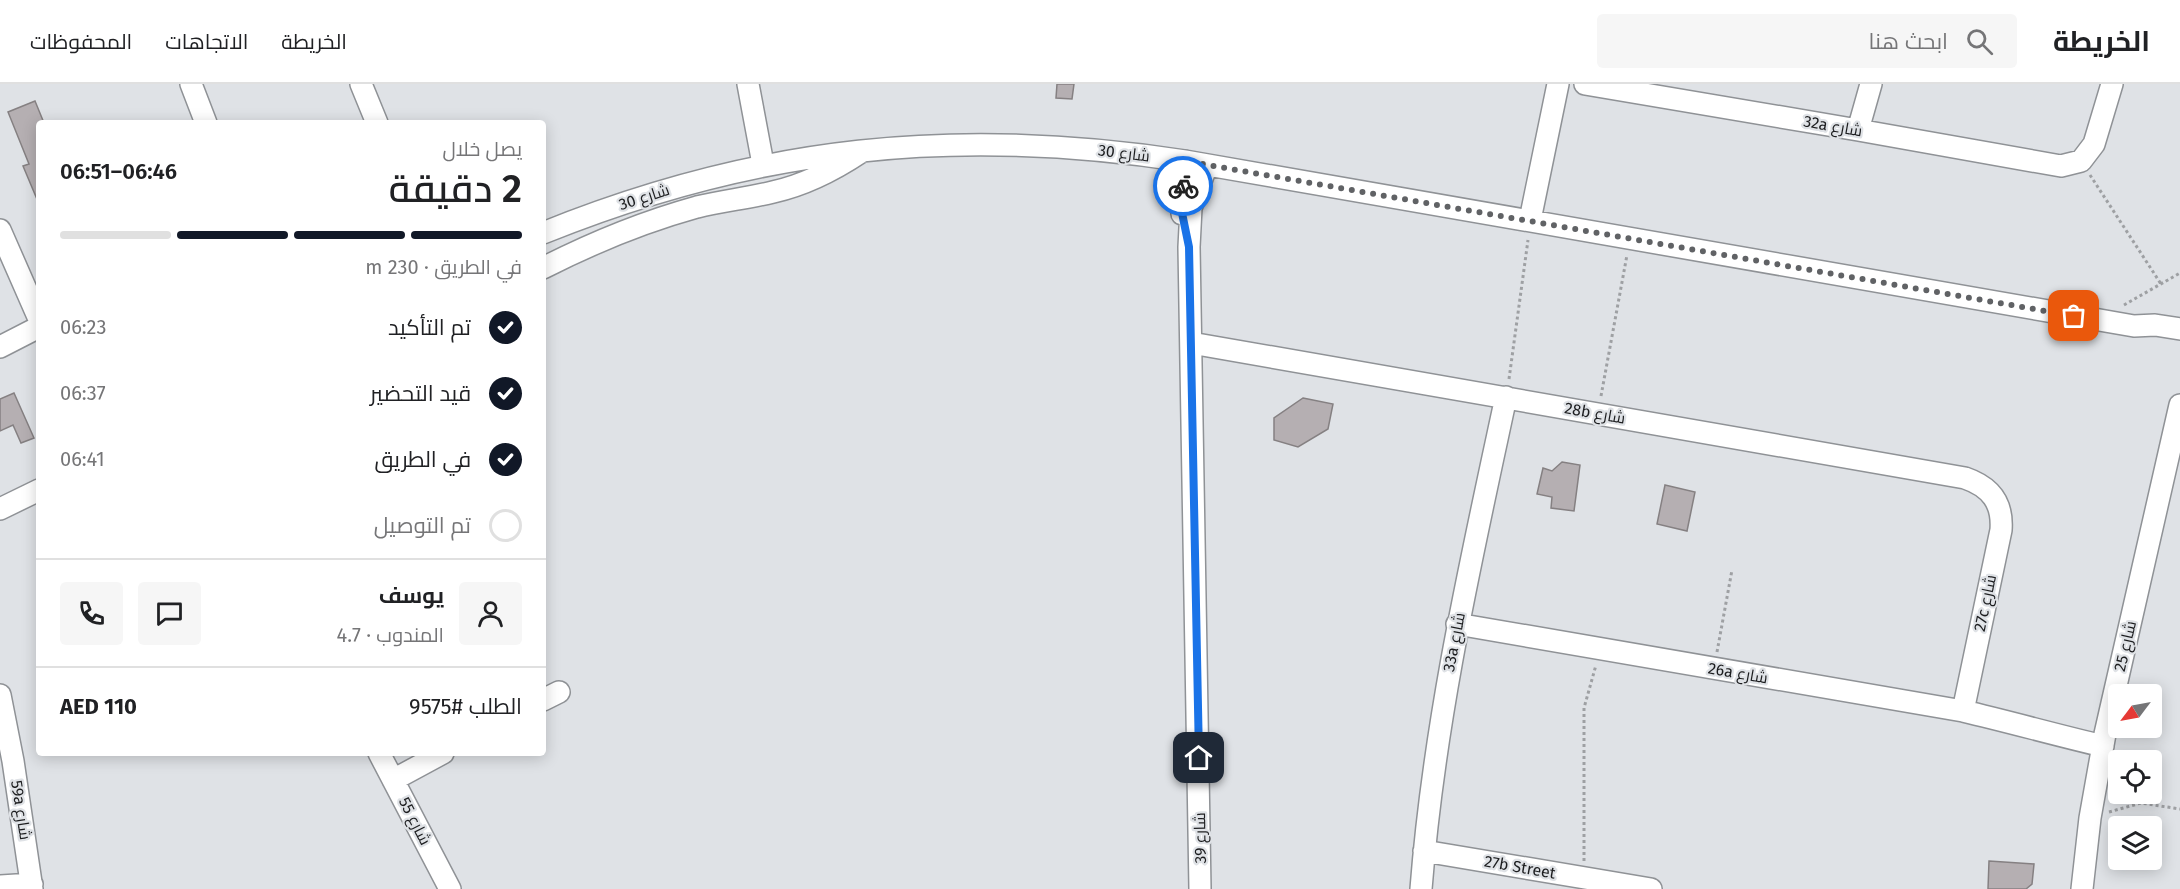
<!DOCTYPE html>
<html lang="ar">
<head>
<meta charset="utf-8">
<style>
  :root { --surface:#fff; --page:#f6f6f6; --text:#202124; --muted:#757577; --line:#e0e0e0; --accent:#111827 }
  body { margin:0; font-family:"Fira Sans",Cairo,sans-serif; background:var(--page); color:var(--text); direction:rtl; height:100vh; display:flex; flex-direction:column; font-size:22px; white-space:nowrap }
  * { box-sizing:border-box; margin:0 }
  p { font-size:20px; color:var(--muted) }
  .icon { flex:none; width:33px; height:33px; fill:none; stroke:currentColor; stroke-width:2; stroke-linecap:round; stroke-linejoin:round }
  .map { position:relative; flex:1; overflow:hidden; direction:ltr }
  .sheet { position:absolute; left:36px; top:36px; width:510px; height:636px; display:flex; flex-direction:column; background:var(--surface); border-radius:6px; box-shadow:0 3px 15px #0003; direction:rtl }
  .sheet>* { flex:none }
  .needle { width:39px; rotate:238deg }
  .controls { position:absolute; left:2108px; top:600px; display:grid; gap:12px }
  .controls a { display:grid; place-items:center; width:54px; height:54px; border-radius:6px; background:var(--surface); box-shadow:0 3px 15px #0003; font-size:30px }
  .pin { position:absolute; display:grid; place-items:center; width:51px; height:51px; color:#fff; margin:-26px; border-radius:12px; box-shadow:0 3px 9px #0006 }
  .courier { position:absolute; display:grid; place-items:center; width:60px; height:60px; margin:-30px; border:4px solid #1a73e8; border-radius:50%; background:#fff; color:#222; box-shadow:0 2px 8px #0007 }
  .headline em { font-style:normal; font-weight:600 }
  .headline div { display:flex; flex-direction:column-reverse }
  .headline { display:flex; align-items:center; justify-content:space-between; height:102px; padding:0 24px }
  h1 { font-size:39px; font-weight:600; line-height:45px }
  .bar { display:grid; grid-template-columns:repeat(4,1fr); gap:9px 6px; align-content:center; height:72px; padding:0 24px }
  .bar i { height:8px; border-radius:4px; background:var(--line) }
  .bar .active { background:var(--accent) }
  .bar p { grid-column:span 4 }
  .line { display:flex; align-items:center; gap:15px; padding:0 24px; border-top:2px solid var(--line) }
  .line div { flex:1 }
  .round { display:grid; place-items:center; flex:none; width:63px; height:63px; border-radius:6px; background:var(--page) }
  ol { padding:0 24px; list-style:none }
  li { display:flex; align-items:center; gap:18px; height:66px }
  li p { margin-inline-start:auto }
  li .icon { padding:6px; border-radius:50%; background:var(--accent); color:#fff; stroke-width:4 }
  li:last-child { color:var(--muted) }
  li i { width:33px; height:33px; border:3px solid var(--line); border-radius:50% }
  header { display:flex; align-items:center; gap:36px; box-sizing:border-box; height:84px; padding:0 30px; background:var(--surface); border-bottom:2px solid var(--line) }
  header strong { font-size:28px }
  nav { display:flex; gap:33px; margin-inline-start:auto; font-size:21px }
  .search { width:420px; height:54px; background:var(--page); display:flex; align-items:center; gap:15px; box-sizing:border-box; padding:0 21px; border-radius:6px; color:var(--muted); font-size:22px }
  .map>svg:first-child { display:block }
  .building { fill:#b5afb2; stroke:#858082; stroke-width:1.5 }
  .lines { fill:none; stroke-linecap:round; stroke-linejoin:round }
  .minor-casing { stroke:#8f9296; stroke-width:24 }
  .path { stroke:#9ea0a3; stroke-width:3; stroke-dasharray:3 3; stroke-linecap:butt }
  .minor { stroke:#fff; stroke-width:21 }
  .done { stroke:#606265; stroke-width:6; stroke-dasharray:0 10.8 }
  .route { stroke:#1a73e8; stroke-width:8 }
  .labels { text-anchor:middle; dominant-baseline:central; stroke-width:4.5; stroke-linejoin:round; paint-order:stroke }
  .street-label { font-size:16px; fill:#1c1d1f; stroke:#dfe2e6 }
</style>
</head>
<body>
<header>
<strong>الخريطة</strong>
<div class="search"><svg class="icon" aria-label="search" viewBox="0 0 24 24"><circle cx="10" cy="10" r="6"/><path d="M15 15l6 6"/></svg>ابحث هنا</div>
<nav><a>الخريطة</a><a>الاتجاهات</a><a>المحفوظات</a></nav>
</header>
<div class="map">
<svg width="2180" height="805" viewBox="0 0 2180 805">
  <rect width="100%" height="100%" fill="#dfe2e6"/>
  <!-- building -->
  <path class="building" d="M1057 0H1074L1072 15 1056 14Z
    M35 17 44 39H39V120L23 82 29 80 8 28Z
    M14 309 34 354 21 359 13 341 0 347V315Z
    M1303 314 1333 320 1328 345 1298 363 1274 356V334Z
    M1562 378 1580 381 1574 427 1551 424 1552 413 1537 410 1543 384 1552 387Z
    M1665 401 1695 408 1687 447 1657 440Z
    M1989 777 2034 780 2032 800 2026 805H1988Z"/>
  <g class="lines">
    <defs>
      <path id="minor" d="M191 0 206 39
        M361 0 377 39
        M748 0 763 80
        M1585 0 1858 46 2061 82 2081 77 2094 60 2112 0
        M1858 46 1871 0
        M1182 130 1185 77
        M1530 136 1558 0
        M0 146 39 235
        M543 149C758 62 957 42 1185 77L2134 242 2155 241 2180 245
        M543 184C592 159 643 138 697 123 722 117 748 114 773 108 805 101 834 86 861 68
        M1191 259 1965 394C1991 403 2003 419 2001 446L1963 627
        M0 263 39 243
        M0 425 39 406
        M1457 540 1963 627C2010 638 2056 651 2103 662
        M0 611 13 677 32 805
        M543 616 559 608
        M379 669 450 805
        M393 696 443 669
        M1424 767 1651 805
        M0 802 32 800
        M1200 805 1189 163 1191 124 1207 81
        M1421 805C1434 638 1471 476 1506 313
        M2082 805 2090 734 2105 650 2180 321"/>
    </defs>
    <!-- minor casing -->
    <use href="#minor" class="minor-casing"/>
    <!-- path -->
    <path class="path" d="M2090 91 2161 200
      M2124 221 2180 189
      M1509 295 1528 156
      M1601 312 1627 171
      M1717 568 1732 486
      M2109 728 2141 719 2180 725
      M1584 777V624L1596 581"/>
    <!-- minor -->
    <use href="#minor" class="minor"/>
  </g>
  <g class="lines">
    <!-- done -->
    <path class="done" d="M1183 102 1185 77 2074 232"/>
    <!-- route -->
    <path class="route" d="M1183 102 1182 129 1189 163 1199 674"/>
  </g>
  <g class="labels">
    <!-- street labels -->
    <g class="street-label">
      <text transform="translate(1833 42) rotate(10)">32a شارع</text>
      <text transform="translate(1124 69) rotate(7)">شارع 30</text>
      <text transform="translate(644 113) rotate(-18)">شارع 30</text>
      <text transform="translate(1595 329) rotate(10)">28b شارع</text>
      <text transform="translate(1985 519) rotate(-78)">27c شارع</text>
      <text transform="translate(1454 558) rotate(-79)">33a شارع</text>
      <text transform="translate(2125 562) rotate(-77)">شارع 25</text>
      <text transform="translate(1738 589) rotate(10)">26a شارع</text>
      <text transform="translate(21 726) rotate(81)">59a شارع</text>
      <text transform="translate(415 737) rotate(63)">شارع 55</text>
      <text transform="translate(1200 754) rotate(-91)">شارع 39</text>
      <text transform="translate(1520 783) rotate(10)">27b Street</text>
    </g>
  </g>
</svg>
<div class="controls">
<a><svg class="needle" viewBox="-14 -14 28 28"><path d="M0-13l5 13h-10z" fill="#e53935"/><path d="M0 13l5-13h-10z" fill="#757577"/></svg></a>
<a><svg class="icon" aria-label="locate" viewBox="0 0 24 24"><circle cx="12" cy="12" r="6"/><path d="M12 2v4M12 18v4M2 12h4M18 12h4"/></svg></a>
<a><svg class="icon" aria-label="layers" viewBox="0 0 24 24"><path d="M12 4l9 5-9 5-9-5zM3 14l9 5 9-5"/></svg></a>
</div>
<div class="pin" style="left:2074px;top:232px;background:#ea580c"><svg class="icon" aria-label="bag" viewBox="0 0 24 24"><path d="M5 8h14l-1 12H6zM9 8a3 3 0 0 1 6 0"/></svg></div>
<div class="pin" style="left:1199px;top:674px;background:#1f2937"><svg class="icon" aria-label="home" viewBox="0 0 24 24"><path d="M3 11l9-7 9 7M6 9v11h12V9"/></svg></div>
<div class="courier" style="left:1183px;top:102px"><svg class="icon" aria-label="bike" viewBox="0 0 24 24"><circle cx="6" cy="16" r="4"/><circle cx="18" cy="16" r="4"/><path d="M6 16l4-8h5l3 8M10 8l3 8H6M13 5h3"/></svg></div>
<section class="sheet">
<div class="headline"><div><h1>2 دقيقة</h1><p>يصل خلال</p></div><em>06:46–06:51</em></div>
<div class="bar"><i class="active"></i><i class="active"></i><i class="active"></i><i></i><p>في الطريق · 230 m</p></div>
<ol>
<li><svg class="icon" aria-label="check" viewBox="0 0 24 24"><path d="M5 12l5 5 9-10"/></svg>تم التأكيد<p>06:23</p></li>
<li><svg class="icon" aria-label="check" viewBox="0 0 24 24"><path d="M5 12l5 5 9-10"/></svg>قيد التحضير<p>06:37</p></li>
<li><svg class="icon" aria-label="check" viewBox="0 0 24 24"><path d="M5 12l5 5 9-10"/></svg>في الطريق<p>06:41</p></li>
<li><i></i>تم التوصيل</li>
</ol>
<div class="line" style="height:108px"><a class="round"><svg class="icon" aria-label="person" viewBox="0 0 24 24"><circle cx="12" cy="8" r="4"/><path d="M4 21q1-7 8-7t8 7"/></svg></a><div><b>يوسف</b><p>المندوب · 4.7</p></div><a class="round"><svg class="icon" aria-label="chat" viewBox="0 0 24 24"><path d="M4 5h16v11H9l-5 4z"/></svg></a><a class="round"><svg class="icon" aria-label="phone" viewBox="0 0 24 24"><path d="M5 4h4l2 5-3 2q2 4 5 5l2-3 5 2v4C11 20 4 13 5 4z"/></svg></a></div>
<div class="line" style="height:78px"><div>الطلب #9575</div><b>AED 110</b></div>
</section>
</div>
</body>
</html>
